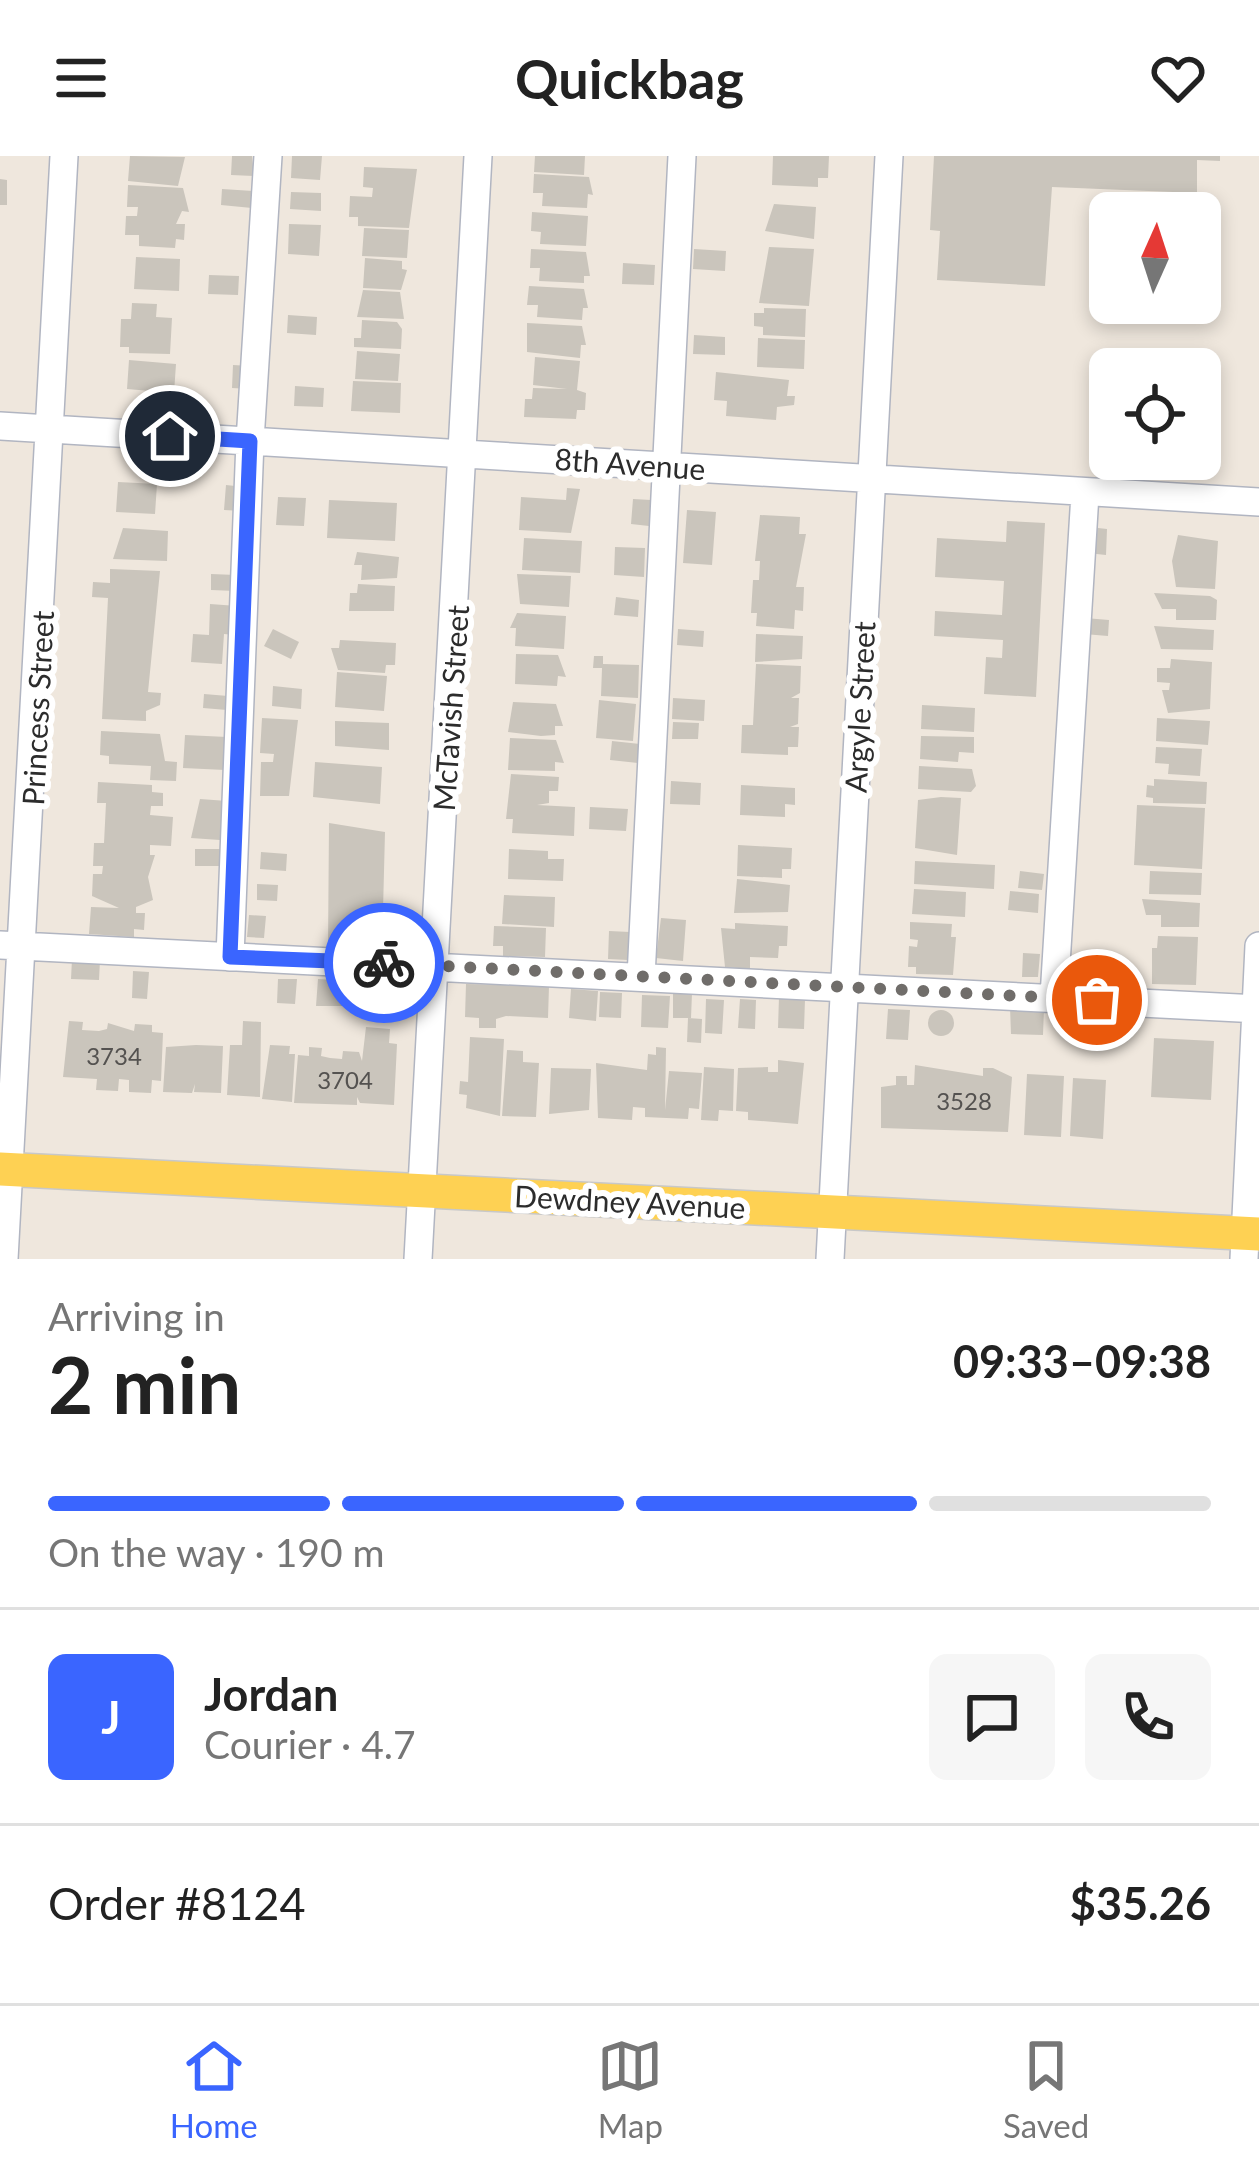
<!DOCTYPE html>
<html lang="en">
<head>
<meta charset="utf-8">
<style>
  :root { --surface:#fff; --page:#f6f6f6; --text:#222; --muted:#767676; --line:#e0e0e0; --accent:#3a65ff }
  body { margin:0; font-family:Lato,sans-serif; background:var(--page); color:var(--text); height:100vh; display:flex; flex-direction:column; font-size:45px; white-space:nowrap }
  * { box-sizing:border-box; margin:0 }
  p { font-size:39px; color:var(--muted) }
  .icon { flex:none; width:66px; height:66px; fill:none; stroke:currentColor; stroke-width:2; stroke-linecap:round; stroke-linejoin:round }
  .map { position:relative; height:1103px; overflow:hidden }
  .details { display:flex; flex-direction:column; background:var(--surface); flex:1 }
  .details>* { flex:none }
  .needle { width:78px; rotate:3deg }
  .fabs { position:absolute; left:1089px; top:36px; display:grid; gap:24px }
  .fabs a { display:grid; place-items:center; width:132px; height:132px; border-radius:18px; background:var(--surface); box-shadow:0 6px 18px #0003; font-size:60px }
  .pin { position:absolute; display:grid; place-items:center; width:102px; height:102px; color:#fff; margin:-51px; border:6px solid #fff; border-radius:50%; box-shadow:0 3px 12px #0007 }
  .courier { position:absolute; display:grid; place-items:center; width:120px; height:120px; margin:-60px; border:9px solid #3a65ff; border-radius:50%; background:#fff; color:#222; box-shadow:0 3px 15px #0007 }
  .head em { font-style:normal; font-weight:700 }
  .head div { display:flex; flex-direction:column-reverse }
  .head { display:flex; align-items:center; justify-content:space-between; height:204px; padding:0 48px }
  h1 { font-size:78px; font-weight:700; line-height:90px }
  .bar { display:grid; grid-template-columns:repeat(4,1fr); gap:18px 12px; align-content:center; height:144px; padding:0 48px }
  .bar i { height:15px; border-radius:9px; background:var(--line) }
  .bar .selected { background:var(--accent) }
  .bar p { grid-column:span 4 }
  .line { display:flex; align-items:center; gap:30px; padding:0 48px; border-top:3px solid var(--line) }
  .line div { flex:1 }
  .round { display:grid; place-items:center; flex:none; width:126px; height:126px; border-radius:18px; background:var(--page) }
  header { display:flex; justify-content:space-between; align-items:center; height:156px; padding:0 48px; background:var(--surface); font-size:54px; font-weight:700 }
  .menu { display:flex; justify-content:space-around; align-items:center; height:168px; border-top:3px solid var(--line); background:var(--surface); font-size:33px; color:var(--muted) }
  .menu a { display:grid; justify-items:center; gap:6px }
  .menu .selected { color:var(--accent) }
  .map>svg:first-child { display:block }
  .building { fill:#cac5bc }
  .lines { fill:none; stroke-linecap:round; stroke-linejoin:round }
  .minor-casing { stroke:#b1b5c1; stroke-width:30 }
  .major-casing { stroke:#c8c8c8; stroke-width:36 }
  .minor { stroke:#fff; stroke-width:27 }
  .major { stroke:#fed153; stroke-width:33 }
  .done { stroke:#706d6a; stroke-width:12; stroke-dasharray:0 21.6 }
  .route { stroke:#3a65ff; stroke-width:15 }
  .labels { text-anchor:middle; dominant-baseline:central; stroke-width:12; stroke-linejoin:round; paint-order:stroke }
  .number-label { font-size:24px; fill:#545250 }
  .street-label { font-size:30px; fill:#2c2c2c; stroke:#fff }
</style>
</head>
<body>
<header><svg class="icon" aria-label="menu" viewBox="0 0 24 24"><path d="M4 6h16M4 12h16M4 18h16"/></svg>Quickbag<svg class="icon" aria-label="heart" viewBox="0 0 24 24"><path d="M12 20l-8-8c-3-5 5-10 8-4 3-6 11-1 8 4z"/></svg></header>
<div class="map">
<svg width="1259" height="1103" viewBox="0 0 1259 1103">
  <rect width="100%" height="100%" fill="#efe7dd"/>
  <!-- building -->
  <path class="building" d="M130 0 185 1 178 30 128 25Z
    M232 0H252L254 20 231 19Z
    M292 0H322L320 24 291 22Z
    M535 0H585L584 19 534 16Z
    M773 0H829L828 22H818V31L772 29Z
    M934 0H1220V5L1197 4V37L1052 31 1045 130 937 124 940 75 930 74Z
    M364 11 417 13 409 72 358 70V61H349L350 40 372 41 373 32 363 31Z
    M534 18 589 21 593 39 588 38 587 52 542 50 543 37H533Z
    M0 23 7 24V49H0Z
    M128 29 183 32 189 56 182 55 176 68H185L184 84 176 83 175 92 139 90V79H125L126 60H137L138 51H127Z
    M222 33 253 35 252 52 221 49Z
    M291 36 321 37V55L290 53Z
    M774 48 816 51 814 83 765 75Z
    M532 56 588 60 586 90 540 88 541 76 531 75Z
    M289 68 321 69 319 100 288 98Z
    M364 72 409 74 407 102 362 100Z
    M769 91 814 93 809 150 759 147Z
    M531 93 586 96 590 120H584V127L539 125 540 112H530Z
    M694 93 726 95 725 115 693 113Z
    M136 101 180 103 179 135 134 133Z
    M365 102 402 105V113L407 114 401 134 363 132Z
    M623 107 655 109 654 129 622 128Z
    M209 119 239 120 238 139 208 138Z
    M529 130 584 133 588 152H583L582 164 537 161 538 149H527Z
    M363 134 400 136 404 163 357 161Z
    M132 147 157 148 156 161 172 162 170 198 129 197V191H120L121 163H131Z
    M764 152 806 153 805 181 763 179V171L754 170V157H764Z
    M288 159 317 161 316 179 287 177Z
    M362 164 397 166 402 173 401 193 354 191V182H361Z
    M527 167 582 170 586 189H581L580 202 527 196Z
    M694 179 725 181V199L693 198Z
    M758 182 805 184 804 213 757 211Z
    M357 195 400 198 398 225 355 223Z
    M535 201 580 205 577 234 586 237 585 254H577L576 263 524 261 525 243H532L533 232 567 233 533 229Z
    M129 204 176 208 174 237 127 233Z
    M233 209 250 210V233L232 232Z
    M716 216 789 224 787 240H795L794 249 777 251 776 264 726 260 727 245 714 244Z
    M353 225 401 227 400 257 351 255Z
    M295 230 324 232 323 251 294 250Z
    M118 326 157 328 155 358 116 356Z
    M226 329 244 331 243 355 224 354Z
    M567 332 580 333 571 377 519 374 521 341 566 344Z
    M278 341 306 342 304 370 276 369Z
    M633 343 651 344 649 370 631 368Z
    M329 344 397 347 395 385 327 382Z
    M687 354 716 356 712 409 683 407Z
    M760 359 800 361 799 378H806L796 431H804L803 455 795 454 794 473 756 470 757 457H751L753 424H759L760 405H755Z
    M1007 365 1045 367 1036 541 984 538 986 501 1002 502 1003 484 934 480 935 455 1002 459 1004 425 935 421 937 382 1006 386Z
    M1089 371 1107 373 1106 399 1087 397Z
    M123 372 168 375 167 405 113 403Z
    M1178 379 1218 385 1215 433 1176 431 1172 405Z
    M524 382 582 385 580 417 522 414Z
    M615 391 645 392 644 421 614 419Z
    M357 396 399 401 397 422 361 424 362 409H354Z
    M110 413 160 415 148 536 161 537 160 549 146 555V565L102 563 108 442 92 441 93 426 110 427Z
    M211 418 236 419V435L211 434Z
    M517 418 571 420 569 451 520 448Z
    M358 428 395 430 394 455H349L350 437H357Z
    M1154 437 1210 440 1217 444 1216 464H1176V453H1162Z
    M616 441 639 444 638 461 614 459Z
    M210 448 237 450 235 479 224 478 222 508 191 506 193 478 209 479Z
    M517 457 566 460 564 493 515 490 516 472H510Z
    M1085 462 1109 464 1108 480 1084 478Z
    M1154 470 1214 474 1213 494 1161 493Z
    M273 473 299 486 291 503 264 490Z
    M678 473 704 475 703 491 677 489Z
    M756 478 803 480 802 503 755 506Z
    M340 484 396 487 395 509H386L385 517 338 514 331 492H339Z
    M516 498 558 499 566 521 558 520 557 530 515 528Z
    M594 500H603V508L639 509 638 542 601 540 602 512H593Z
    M1171 503 1212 506 1210 553 1168 557 1162 534H1169L1170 527 1157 526V512H1170Z
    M756 508 801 510 800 537 791 542H799L798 568 790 571H799L798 591H788V599L741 597 742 569H753Z
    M337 516 387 520 384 555 335 551Z
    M273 530 302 533 301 553 272 550Z
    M204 538 228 540 227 554 203 552Z
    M673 542 705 544 704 565 672 563Z
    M599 544 636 548 633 585 596 582Z
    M513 546 556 548 563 570H555V579L541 580 508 576Z
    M922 549 975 552 974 576 921 573Z
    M262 562 298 564 289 640H260L261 606H273L274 598 260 597Z
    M1157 562 1210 565 1208 589 1156 585Z
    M335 565 389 567V594L335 590Z
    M673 566 699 567 698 583H672Z
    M101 575 160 578 165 605 177 606 176 625 150 624 151 610 109 608V600L100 599Z
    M185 579 227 581 225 614 183 612Z
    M921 580 974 581V597L959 596 958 606 920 603Z
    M510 582 556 584 564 607 555 606V615L508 614Z
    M612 585 640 588 638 607 610 604Z
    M1156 591 1202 593 1200 620 1168 618 1169 608 1155 607Z
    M315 606 382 611 380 648 313 641Z
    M919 610 972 613 976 630 971 636 918 633Z
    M511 618 559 621 558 635H549V647L537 649 575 651 574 680 512 677 513 663H506Z
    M1154 623 1207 626 1206 648 1153 647V642L1146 641 1147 629 1154 630Z
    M671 625 701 627 700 649 670 648Z
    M98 626 152 629V636L163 637V650H151L150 659 173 661 171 690 150 689V699H155L148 721 153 744 136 751V757H145L144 774 134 773V781L89 778 91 751 119 752 92 740 93 718H102L103 710H93L94 687H104L106 647H97Z
    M741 629 795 632V649L785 648V661L740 659Z
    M941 641 961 642 957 699 915 692 918 644Z
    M200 643 227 645 220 684 191 682Z
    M1137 649 1205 652 1202 713 1134 709Z
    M590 651 628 653 626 675 589 673Z
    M329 667 385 676 382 794 328 791Z
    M738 689 792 692 791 713H782V722L737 720Z
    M195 693H222V710H195Z
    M509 693 548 695V703H564L563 725 508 723Z
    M261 696 287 698 286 715 260 713Z
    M915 705 995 709 994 733 914 728Z
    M1020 715 1044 718 1042 734 1018 732Z
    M1150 715 1202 717 1201 739 1149 738Z
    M737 723 790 729 788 756 734 757Z
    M257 728 278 729 277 745 257 744Z
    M914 733 966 736 965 761 912 758Z
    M1010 735 1039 738 1038 757 1008 754Z
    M504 739 555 741 554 771 502 768Z
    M1142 743 1200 747 1199 771H1161V759H1146Z
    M249 759 266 760 264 782 247 781Z
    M661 762 686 764 683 805 656 802Z
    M910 766 952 768 951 781H956L953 819 916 818V811H908L909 790 917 791 918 784 910 783Z
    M735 767 788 770 787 790H779L778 802 750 801V813L725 811 721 772 735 773Z
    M494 770 546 772 545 801 503 800V790H493Z
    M609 775 630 776 628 804 608 803Z
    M1158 780 1198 781 1196 829 1152 828V792H1157Z
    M1023 797 1040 798 1038 821H1022Z
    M72 803 100 804 99 824 71 823Z
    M133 815 149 816 147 843 132 842Z
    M278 823H297L295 848 277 847Z
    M318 823 365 826 364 850H316Z
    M466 828 549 830 548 862 506 860 496 863V872H479V862L465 861Z
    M571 833 598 835 596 865 569 862Z
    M600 836 622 837 621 862 599 861Z
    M673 837H692L691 862H673Z
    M642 839 670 840 668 872 641 871Z
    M779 841 805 843 804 873 778 872Z
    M706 843 724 844 722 878 705 877Z
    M740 843 756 844 755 873 738 872Z
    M1010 851 1044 852 1043 879 1011 878Z
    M888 853 910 854 908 884 886 883Z
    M1070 853 1097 854 1096 880 1068 879Z
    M928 867a13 13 0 1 1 26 0a13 13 0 1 1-26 0Z
    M688 862 702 863 701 887 687 886Z
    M69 865 83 866 82 874 99 875 107 873 108 867 134 875 135 868 152 869V876L163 877 161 925 152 924 151 937 129 936V924L119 923 118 935 96 934 97 923 63 921Z
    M243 865 261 866 260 941 227 939 230 889H242Z
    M366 871 390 873 389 887 397 888 394 949 360 947 357 941V949L294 947 298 899 309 900V891L322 892 321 900 330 902 342 903 343 895 359 896 362 905Z
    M470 881 504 883 500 960 466 952 467 939 459 938 460 925 468 926Z
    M1154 882 1214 885 1211 944 1151 941Z
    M196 889 223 890 221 937 194 936 195 928 192 937 163 936 166 891Z
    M270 889 290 890 289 898H295L292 946 262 943Z
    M656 891 666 892 665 954 669 915 702 917 699 953 689 952 688 963 645 961V952L633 951 632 964 598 962 596 907 647 914 648 898 656 899Z
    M507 894 523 895V906L539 907 536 961 502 960Z
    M778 904 804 907 798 968 748 964V956L736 955 738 912 768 911V916H778Z
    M915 909 983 920V912H993L1012 921 1008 976 881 972V931L896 929V920H907V929H914Z
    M704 911 734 913 733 955 719 954 718 965 701 964Z
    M551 912 591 913 589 954 549 958Z
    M1027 918 1064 920 1061 981 1024 979Z
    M1073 922 1106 924 1103 983 1070 980Z"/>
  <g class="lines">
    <defs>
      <path id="minor" d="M0 270 1259 346
        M0 789 1259 853
        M230 801 250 285 268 0
        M641 821 682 0
        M1054 841 1085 338
        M4 1103 64 0
        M418 1103 478 0
        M830 1103 889 0
        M1244 1103 1259 790"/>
      <path id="major" d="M0 1013 1259 1078"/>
    </defs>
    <!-- minor casing -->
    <use href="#minor" class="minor-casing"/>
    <!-- major casing -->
    <use href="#major" class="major-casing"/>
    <!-- minor -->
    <use href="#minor" class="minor"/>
    <!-- major -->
    <use href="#major" class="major"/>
  </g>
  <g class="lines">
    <!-- done -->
    <path class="done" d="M384 807 1097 844"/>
    <!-- route -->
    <path class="route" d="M170 280 250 285 230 801 384 807"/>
  </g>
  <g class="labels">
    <!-- number labels -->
    <g class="number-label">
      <text x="114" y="899">3734</text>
      <text x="345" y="923">3704</text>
      <text x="964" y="944">3528</text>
    </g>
    <!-- street labels -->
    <g class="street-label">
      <text transform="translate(630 307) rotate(4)">8th Avenue</text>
      <text transform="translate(859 551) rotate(-87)">Argyle Street</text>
      <text transform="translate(37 552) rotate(-87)">Princess Street</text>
      <text transform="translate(450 552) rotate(-86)">McTavish Street</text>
      <text transform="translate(630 1045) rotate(3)">Dewdney Avenue</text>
    </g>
  </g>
</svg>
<div class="fabs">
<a><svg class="needle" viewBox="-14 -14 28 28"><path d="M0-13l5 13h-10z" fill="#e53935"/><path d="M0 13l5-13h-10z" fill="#767676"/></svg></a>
<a><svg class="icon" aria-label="locate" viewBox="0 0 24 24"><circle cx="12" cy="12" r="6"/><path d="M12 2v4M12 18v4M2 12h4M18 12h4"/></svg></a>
</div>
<div class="pin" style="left:1097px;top:844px;background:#ea580c"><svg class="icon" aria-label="bag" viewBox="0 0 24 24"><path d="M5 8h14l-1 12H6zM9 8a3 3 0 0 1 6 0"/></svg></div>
<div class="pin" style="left:170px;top:280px;background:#1f2937"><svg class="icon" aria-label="home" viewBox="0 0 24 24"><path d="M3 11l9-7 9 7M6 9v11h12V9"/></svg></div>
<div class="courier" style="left:384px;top:807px"><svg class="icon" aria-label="bike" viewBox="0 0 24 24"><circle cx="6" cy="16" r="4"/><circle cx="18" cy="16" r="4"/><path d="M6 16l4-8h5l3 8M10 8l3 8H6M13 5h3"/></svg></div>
</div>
<section class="details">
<div class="head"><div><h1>2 min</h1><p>Arriving in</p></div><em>09:33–09:38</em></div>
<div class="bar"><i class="selected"></i><i class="selected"></i><i class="selected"></i><i></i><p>On the way · 190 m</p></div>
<div class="line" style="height:216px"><b class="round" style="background:var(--accent);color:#fff">J</b><div><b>Jordan</b><p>Courier · 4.7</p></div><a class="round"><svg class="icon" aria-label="chat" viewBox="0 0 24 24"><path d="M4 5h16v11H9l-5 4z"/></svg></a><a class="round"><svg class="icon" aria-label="phone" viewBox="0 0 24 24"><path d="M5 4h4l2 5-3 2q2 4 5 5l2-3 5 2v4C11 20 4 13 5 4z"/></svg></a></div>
<div class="line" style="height:156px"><div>Order #8124</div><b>$35.26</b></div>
</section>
<nav class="menu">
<a class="selected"><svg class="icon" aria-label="home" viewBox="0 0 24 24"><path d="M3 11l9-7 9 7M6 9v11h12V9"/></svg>Home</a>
<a><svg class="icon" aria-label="map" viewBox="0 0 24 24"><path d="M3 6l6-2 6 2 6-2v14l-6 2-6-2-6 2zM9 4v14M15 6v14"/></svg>Map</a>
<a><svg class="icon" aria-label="saved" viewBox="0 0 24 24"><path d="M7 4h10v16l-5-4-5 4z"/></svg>Saved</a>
</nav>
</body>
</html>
